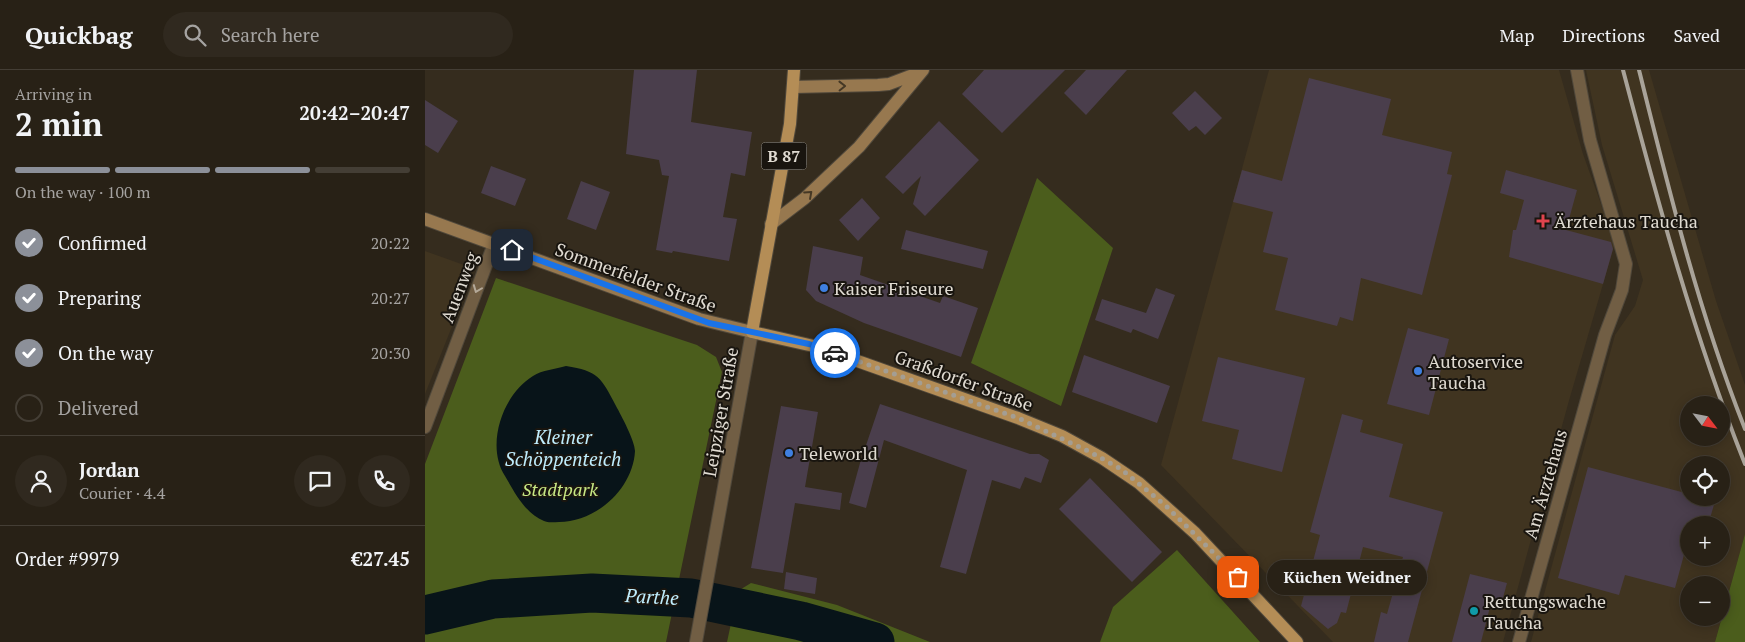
<!DOCTYPE html>
<html lang="en">
<head>
<meta charset="utf-8">
<style>
  :root { --surface:#282116; --page:#30291f; --text:#f1f3f6; --muted:#a5a3a1; --line:#443e35; --accent:#8c9099 }
  body { margin:0; font-family:"PT Serif",serif; background:var(--page); color:var(--text); height:100vh; display:flex; flex-direction:column; font-size:19px; white-space:nowrap }
  * { box-sizing:border-box; margin:0 }
  p { font-size:16px; color:var(--muted) }
  .icon { flex:none; width:28px; height:28px; fill:none; stroke:currentColor; stroke-width:2; stroke-linecap:round; stroke-linejoin:round }
  .map { position:relative; flex:1; overflow:hidden }
  .drawer { display:flex; flex-direction:column; background:var(--surface); width:425px }
  .drawer>* { flex:none }
  .needle { width:32px; rotate:122deg }
  .controls { position:absolute; left:1255px; top:326px; display:grid; gap:10px }
  .controls a { display:grid; place-items:center; width:50px; height:50px; border-radius:50%; background:var(--surface); box-shadow:0 2px 12px #0003,0 0 0 1px var(--line); font-size:25px }
  .pin { position:absolute; display:grid; place-items:center; width:42px; height:42px; color:#fff; margin:-21px; border-radius:10px; box-shadow:0 2px 8px #0006 }
  .courier { position:absolute; display:grid; place-items:center; width:50px; height:50px; margin:-25px; border:4px solid #1a73e8; border-radius:50%; background:#fff; color:#222; box-shadow:0 1px 6px #0007 }
  .bubble { position:absolute; height:35px; border-radius:18px; background:var(--surface); box-shadow:0 2px 12px #0003,0 0 0 1px var(--line); font-size:16px; font-weight:700; line-height:35px; text-align:center }
  .head em { font-style:normal; font-weight:700 }
  .head div { display:flex; flex-direction:column-reverse }
  .head { display:flex; align-items:center; justify-content:space-between; height:85px; padding:0 15px }
  h1 { font-size:32px; font-weight:700; line-height:38px }
  .bar { display:grid; grid-template-columns:repeat(4,1fr); gap:8px 5px; align-content:center; height:60px; padding:0 15px }
  .bar i { height:6px; border-radius:4px; background:var(--line) }
  .bar .on { background:var(--accent) }
  .bar p { grid-column:span 4 }
  .line { display:flex; align-items:center; gap:12px; padding:0 15px; border-top:1px solid var(--line) }
  .line div { flex:1 }
  .round { display:grid; place-items:center; flex:none; width:52px; height:52px; border-radius:26px; background:var(--page) }
  ol { padding:0 15px; list-style:none }
  li { display:flex; align-items:center; gap:15px; height:55px }
  li p { margin-inline-start:auto }
  li .icon { padding:5px; border-radius:50%; background:var(--accent); color:#fff; stroke-width:4 }
  li:last-child { color:var(--muted) }
  li i { width:28px; height:28px; border:2px solid var(--line); border-radius:50% }
  header { display:flex; align-items:center; gap:30px; box-sizing:border-box; height:70px; padding:0 25px; background:var(--surface); border-bottom:1px solid var(--line) }
  header strong { font-size:24px }
  nav { display:flex; gap:28px; margin-inline-start:auto; font-size:18px }
  .search { width:350px; height:45px; background:var(--page); display:flex; align-items:center; gap:12px; box-sizing:border-box; padding:0 18px; border-radius:28px; color:var(--muted); font-size:19px }
  main { display:flex; flex:1; min-height:0 }
  .map>svg:first-child { display:block }
  .built { fill:#403420; fill-rule:evenodd }
  .green { fill:#4b5d1c }
  .water { fill:#081419 }
  .lines { fill:none; stroke-linecap:round; stroke-linejoin:round }
  .river { stroke:#081419; stroke-width:39 }
  .building { fill:#4a3e4c }
  .minor-casing { stroke:#50483b; stroke-width:14 }
  .secondary-casing { stroke:#50483b; stroke-width:14 }
  .primary-casing { stroke:#50483b; stroke-width:14 }
  .minor { stroke:#715e44; stroke-width:12 }
  .secondary { stroke:#97784f; stroke-width:12 }
  .primary { stroke:#b48d56; stroke-width:12 }
  .rail { stroke:#a9a399; stroke-width:4 }
  .oneway { stroke:#453825 }
  .oneway2 { stroke:#b4a999 }
  .done { stroke:#a49e93; stroke-width:5; stroke-dasharray:0 9 }
  .route { stroke:#1a73e8; stroke-width:6 }
  .health-dot { fill:#e0444e; stroke:#19150f; stroke-width:2 }
  .shop-dot { fill:#3f7fe0; stroke:#19150f; stroke-width:2 }
  .culture-dot { fill:#0f9aa8; stroke:#19150f; stroke-width:2 }
  .labels { text-anchor:middle; dominant-baseline:central; stroke-width:4; stroke-linejoin:round; paint-order:stroke }
  .shield { fill:#19150f; stroke:#a4a098; stroke-width:1 }
  .shield-label { font-size:16px; font-weight:bold; fill:#e0dbd2 }
  .poi-label { font-size:18px; fill:#e0dbd2; stroke:#19150f; text-anchor:start }
  .street-label { font-size:18px; fill:#e0dbd2; stroke:#19150f }
  .park-label { font-size:18px; font-style:italic; fill:#c8e884; stroke:#19150f }
  .water-label { font-size:19px; font-style:italic; fill:#bfedfd; stroke:#19150f }
</style>
</head>
<body>
<header>
<strong>Quickbag</strong>
<div class="search"><svg class="icon" aria-label="search" viewBox="0 0 24 24"><circle cx="10" cy="10" r="6"/><path d="M15 15l6 6"/></svg>Search here</div>
<nav><a>Map</a><a>Directions</a><a>Saved</a></nav>
</header>
<main>
<section class="drawer">
<div class="head"><div><h1>2 min</h1><p>Arriving in</p></div><em>20:42–20:47</em></div>
<div class="bar"><i class="on"></i><i class="on"></i><i class="on"></i><i></i><p>On the way · 100 m</p></div>
<ol>
<li><svg class="icon" aria-label="check" viewBox="0 0 24 24"><path d="M5 12l5 5 9-10"/></svg>Confirmed<p>20:22</p></li>
<li><svg class="icon" aria-label="check" viewBox="0 0 24 24"><path d="M5 12l5 5 9-10"/></svg>Preparing<p>20:27</p></li>
<li><svg class="icon" aria-label="check" viewBox="0 0 24 24"><path d="M5 12l5 5 9-10"/></svg>On the way<p>20:30</p></li>
<li><i></i>Delivered</li>
</ol>
<div class="line" style="height:90px"><a class="round"><svg class="icon" aria-label="person" viewBox="0 0 24 24"><circle cx="12" cy="8" r="4"/><path d="M4 21q1-7 8-7t8 7"/></svg></a><div><b>Jordan</b><p>Courier · 4.4</p></div><a class="round"><svg class="icon" aria-label="chat" viewBox="0 0 24 24"><path d="M4 5h16v11H9l-5 4z"/></svg></a><a class="round"><svg class="icon" aria-label="phone" viewBox="0 0 24 24"><path d="M5 4h4l2 5-3 2q2 4 5 5l2-3 5 2v4C11 20 4 13 5 4z"/></svg></a></div>
<div class="line" style="height:65px"><div>Order #9979</div><b>€27.45</b></div>
</section>
<div class="map">
<svg width="1320" height="572" viewBox="0 0 1320 572">
  <rect width="100%" height="100%" fill="#352c1e"/>
  <!-- built -->
  <path class="built" d="M844 0H1134L1158 84 1190 173 1143 334 1078 572H908L736 395Z
    M1161 0H1224L1291 231 1320 315V464L1290 572H1106L1190 265 1210 236 1218 210 1177 75ZM1264 335H1296V368H1264ZM1264 395H1296V428H1264ZM1264 455H1296V488H1264ZM1264 515H1296V548H1264Z
    M0 181 39 195 45 203 46 209 0 324Z"/>
  <!-- green -->
  <path class="green" d="M612 108 688 178 636 336 546 293Z
    M71 208 272 275 291 287 297 302 241 572H0V394Z
    M1320 464V572H1290Z
    M752 480 835 572H675L688 537Z
    M326 513 412 535 505 572H302L313 521Z"/>
  <!-- water -->
  <path class="water" d="M141 296C173 301 176 307 191 336 196 345 210 371 210 381 208 419 171 452 134 452 129 452 123 453 119 451 100 443 90 423 80 406 60 375 78 324 108 306 117 300 131 299 141 296Z"/>
  <g class="lines">
    <!-- river -->
    <path class="river" d="M0 545 68 529 167 523 266 528 376 551 450 572"/>
  </g>
  <!-- building -->
  <path class="building" d="M209 0H272L266 52 327 62 320 106 306 103 298 147 312 149 304 191 248 181 247 183 231 180 244 106 237 105 234 90 201 84Z
    M559 0H640L577 63 537 24Z
    M661 0H702L661 45 639 23Z
    M884 8 966 29 957 65 1027 82 1022 104 1027 105 997 225 936 208 928 251 915 247 912 256 850 240 863 188 838 182 848 142 808 132 817 100 857 111Z
    M770 21 797 48 780 65 771 56 764 61 747 43Z
    M0 30 33 51 13 83 0 75Z
    M514 51 554 90 500 146 488 134 496 106 478 124 460 107Z
    M66 96 101 109 90 136 56 123Z
    M1081 100 1152 120 1141 160 1186 172 1188 179 1178 214 1084 187 1088 160H1091L1099 130 1075 123Z
    M156 111 185 122 171 160 142 149Z
    M437 128 455 148 433 171 414 150Z
    M481 160 563 181 558 199 476 179Z
    M388 176 438 187 435 205 515 233 518 226 553 238 536 287 439 253 391 231 381 220Z
    M731 218 750 225 733 269 708 259 706 263 670 250 677 229 721 243Z
    M983 258 1024 269 1004 345 962 334Z
    M659 285 745 316 732 353 647 322Z
    M793 287 880 308 857 402 807 389 814 360 777 351Z
    M455 334 605 384H614L624 390 616 413 600 407 595 419 567 410 541 504 515 497 542 400 459 370 441 438 424 433 435 393Z
    M356 336 393 342 380 417 417 423 415 440 370 433 358 503 326 498Z
    M917 344 938 350 935 362 978 374 964 427 1018 442 983 572H949L956 542 962 544 978 487 938 477 921 543 916 542 912 553 903 559 876 536 895 465 885 462Z
    M1163 397 1264 424V428H1291L1283 455H1264V466L1250 518 1200 505 1194 525 1133 508Z
    M665 408 737 482 707 512 634 439Z
    M361 502 392 508 390 524 359 519Z
    M1045 504 1082 513 1076 535 1066 533 1056 572H1027Z"/>
  <g class="lines">
    <defs>
      <path id="minor" d="M0 357 69 174
        M271 572 327 262
        M1094 572 1180 265 1197 220 1201 194 1165 70 1152 0"/>
      <path id="secondary" d="M368 17 453 15 464 14 496 2
        M0 149 274 249 327 262
        M346 154 380 128 434 77 498 0"/>
      <path id="primary" d="M369 0 365 54 327 262 393 277 593 348 637 366 677 388 714 413 770 463 872 572"/>
    </defs>
    <!-- minor casing -->
    <use href="#minor" class="minor-casing"/>
    <!-- secondary casing -->
    <use href="#secondary" class="secondary-casing"/>
    <!-- primary casing -->
    <use href="#primary" class="primary-casing"/>
    <!-- minor -->
    <use href="#minor" class="minor"/>
    <!-- secondary -->
    <use href="#secondary" class="secondary"/>
    <!-- primary -->
    <use href="#primary" class="primary"/>
    <!-- rail -->
    <path class="rail" d="M1198 0C1233 133 1269 266 1320 394
      M1214 0C1244 121 1274 243 1320 359"/>
  </g>
  <!-- one-way arrows -->
  <defs><path id="oneway-chevron" d="M-2-3.5L2.5 0L-2 3.5" fill="none" stroke-width="1.6" stroke-linecap="round" stroke-linejoin="round" transform="scale(1.25)"/></defs>
  <g class="oneway">
    <use href="#oneway-chevron" transform="translate(417 16) rotate(-1)"/>
    <use href="#oneway-chevron" transform="translate(384 124) rotate(-42)"/>
  </g>
  <use class="oneway2" href="#oneway-chevron" transform="translate(52 219) rotate(111)"/>
  <g class="lines">
    <!-- done -->
    <path class="done" d="M410 283 593 348 665 382 696 399 741 436 813 507"/>
    <!-- route -->
    <path class="route" d="M87 180 284 253 384 274 410 283"/>
  </g>
  <!-- markers -->
  <path class="health-dot" d="M1115.5 143.5h5v5h5v5h-5v5h-5v-5h-5v-5h5z"/>
  <g class="shop-dot">
    <circle cx="399" cy="218" r="5"/>
    <circle cx="993" cy="301" r="5"/>
    <circle cx="364" cy="383" r="5"/>
  </g>
  <circle class="culture-dot" cx="1049" cy="541" r="5"/>
  <g class="labels">
    <!-- shield labels -->
    <rect class="shield" x="336.5" y="72.5" width="45" height="27" rx="4"/>
    <g class="shield-label">
      <text x="359" y="86">B 87</text>
    </g>
    <!-- poi labels -->
    <g class="poi-label">
      <text x="1129" y="151">Ärztehaus Taucha</text>
      <text x="409" y="218">Kaiser Friseure</text>
      <text x="1003" y="291">Autoservice<tspan x="1003" dy="21">Taucha</tspan></text>
      <text x="374" y="383">Teleworld</text>
      <text x="1059" y="531">Rettungswache<tspan x="1059" dy="21">Taucha</tspan></text>
    </g>
    <!-- street labels -->
    <g class="street-label">
      <text transform="translate(211 207) rotate(20)">Sommerfelder Straße</text>
      <text transform="translate(34 217) rotate(-69)">Auenweg</text>
      <text transform="translate(539 310) rotate(20)">Graßdorfer Straße</text>
      <text transform="translate(295 342) rotate(-80)">Leipziger Straße</text>
      <text transform="translate(1120 414) rotate(-74)">Am Ärztehaus</text>
    </g>
    <!-- park labels -->
    <g class="park-label">
      <text x="135" y="419">Stadtpark</text>
    </g>
    <!-- water labels -->
    <g class="water-label">
      <text x="138" y="366">Kleiner<tspan x="138" dy="22">Schöppenteich</tspan></text>
      <text transform="translate(227 526) rotate(3)">Parthe</text>
    </g>
  </g>
</svg>
<div class="controls">
<a><svg class="needle" viewBox="-14 -14 28 28"><path d="M0-13l5 13h-10z" fill="#e53935"/><path d="M0 13l5-13h-10z" fill="#a5a3a1"/></svg></a>
<a><svg class="icon" aria-label="locate" viewBox="0 0 24 24"><circle cx="12" cy="12" r="6"/><path d="M12 2v4M12 18v4M2 12h4M18 12h4"/></svg></a>
<a>+</a>
<a>−</a>
</div>
<div class="pin" style="left:813px;top:507px;background:#ea580c"><svg class="icon" aria-label="bag" viewBox="0 0 24 24"><path d="M5 8h14l-1 12H6zM9 8a3 3 0 0 1 6 0"/></svg></div>
<div class="pin" style="left:87px;top:180px;background:#1f2937"><svg class="icon" aria-label="home" viewBox="0 0 24 24"><path d="M3 11l9-7 9 7M6 9v11h12V9"/></svg></div>
<div class="courier" style="left:410px;top:283px"><svg class="icon" aria-label="car" viewBox="0 0 24 24"><path d="M5 17H2v-5l4-1 3-4h7l3 4 3 1v5h-3M9 17h6M6 11h13"/><circle cx="7" cy="17" r="2"/><circle cx="17" cy="17" r="2"/></svg></div>
<div class="bubble" style="left:842px;top:490px;width:160px">Küchen Weidner</div>
</div>
</main>
</body>
</html>
